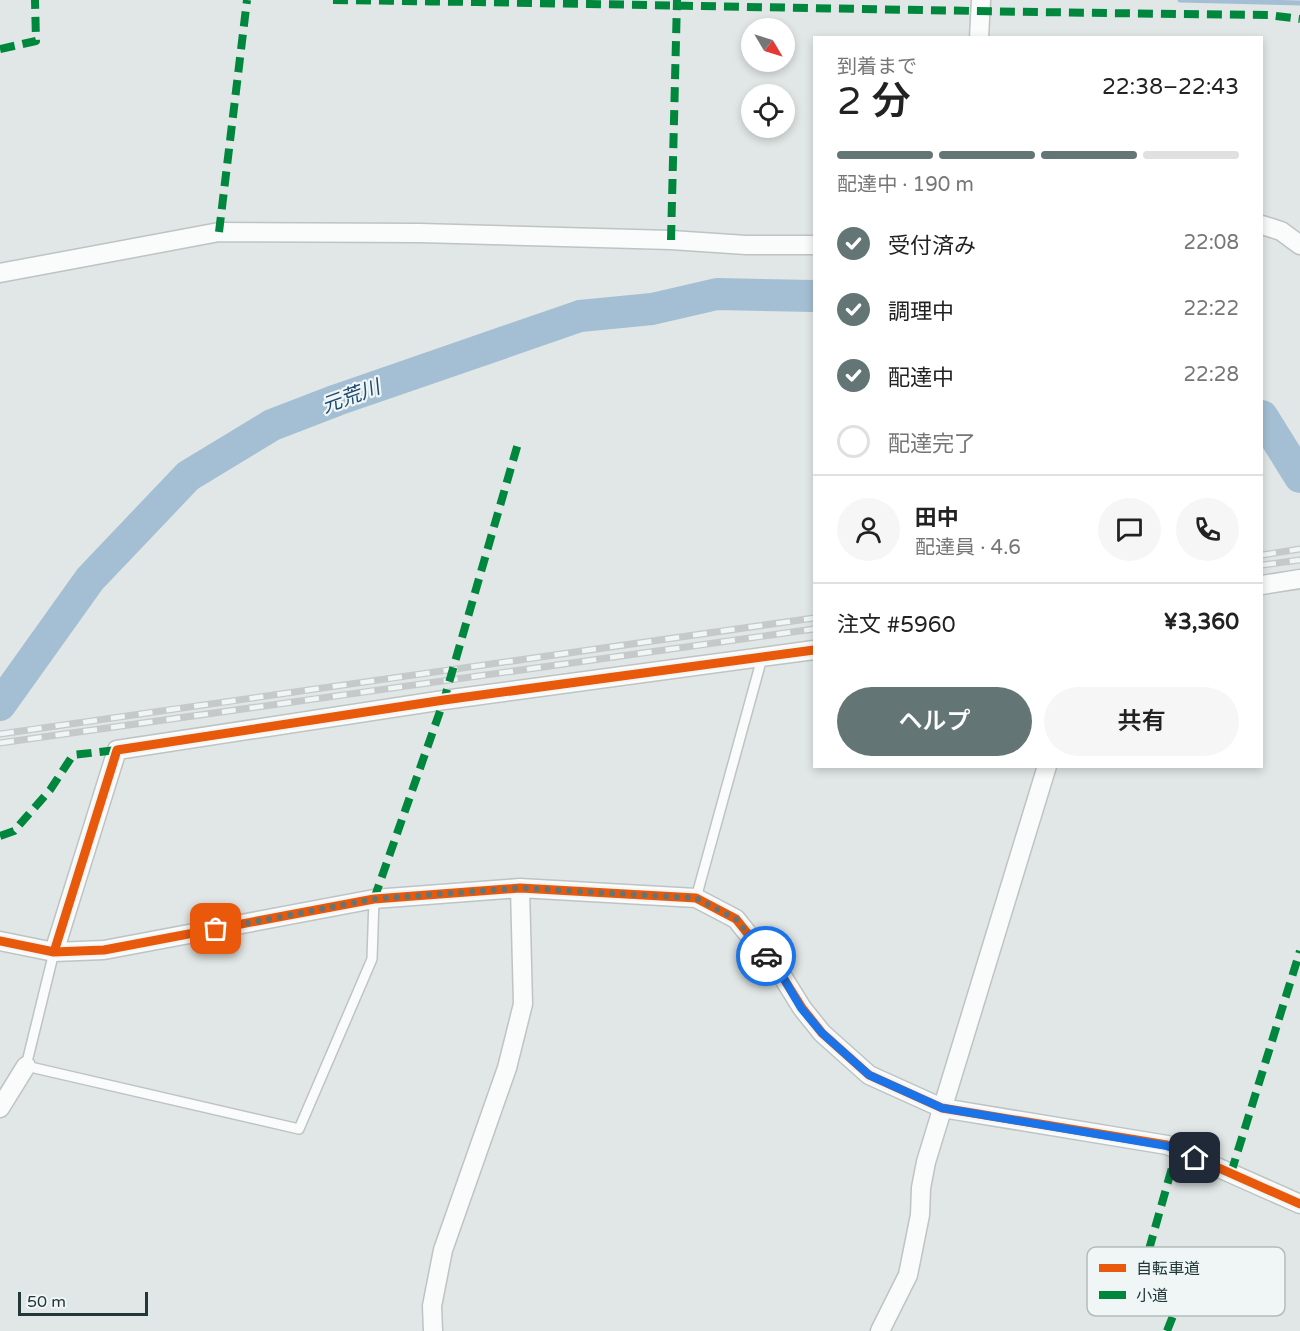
<!DOCTYPE html>
<html lang="ja">
<head>
<meta charset="utf-8">
<style>
  :root { --surface:#fff; --page:#f6f6f6; --text:#222; --muted:#767676; --line:#e0e0e0; --accent:#647575 }
  body { margin:0; font-family:"Varela Round","Noto Sans JP",sans-serif; background:var(--page); color:var(--text); height:100vh; display:flex; flex-direction:column; font-size:22px; white-space:nowrap }
  * { box-sizing:border-box; margin:0 }
  p { font-size:20px; color:var(--muted) }
  .icon { flex:none; width:33px; height:33px; fill:none; stroke:currentColor; stroke-width:2; stroke-linecap:round; stroke-linejoin:round }
  .map { position:relative; flex:1; overflow:hidden }
  .side { position:absolute; left:813px; top:36px; width:450px; height:732px; display:flex; flex-direction:column; background:var(--surface); border-radius:0px; box-shadow:0 3px 9px #0003 }
  .side>* { flex:none }
  .needle { width:39px; rotate:128deg }
  .fabs { position:absolute; left:741px; top:18px; display:grid; gap:12px }
  .fabs a { display:grid; place-items:center; width:54px; height:54px; border-radius:50%; background:var(--surface); box-shadow:0 3px 9px #0003; font-size:30px }
  .scale { position:absolute; left:18px; bottom:15px; width:130px; box-sizing:border-box; padding-left:6px; border:3px solid #213738; border-top:0; font-size:16px; line-height:21px; white-space:nowrap; color:#213738; -webkit-text-stroke:4px #eff6f5; paint-order:stroke }
  .pin { position:absolute; display:grid; place-items:center; width:51px; height:51px; color:#fff; margin:-26px; border-radius:12px; box-shadow:0 3px 9px #0006 }
  .courier { position:absolute; display:grid; place-items:center; width:60px; height:60px; margin:-30px; border:4px solid #1a73e8; border-radius:50%; background:#fff; color:#222; box-shadow:0 2px 8px #0007 }
  .summary em { font-style:normal; font-weight:600 }
  .summary div { display:flex; flex-direction:column-reverse }
  .summary { display:flex; align-items:center; justify-content:space-between; height:102px; padding:0 24px }
  h1 { font-size:39px; font-weight:600; line-height:45px }
  .bar { display:grid; grid-template-columns:repeat(4,1fr); gap:9px 6px; align-content:center; height:72px; padding:0 24px }
  .bar i { height:8px; border-radius:4px; background:var(--line) }
  .bar .current { background:var(--accent) }
  .bar p { grid-column:span 4 }
  .line { display:flex; align-items:center; gap:15px; padding:0 24px; border-top:2px solid var(--line) }
  .line div { flex:1 }
  .round { display:grid; place-items:center; flex:none; width:63px; height:63px; border-radius:32px; background:var(--page) }
  ol { padding:0 24px; list-style:none }
  li { display:flex; align-items:center; gap:18px; height:66px }
  li p { margin-inline-start:auto }
  li .icon { padding:6px; border-radius:50%; background:var(--accent); color:#fff; stroke-width:4 }
  li:last-child { color:var(--muted) }
  li i { width:33px; height:33px; border:3px solid var(--line); border-radius:50% }
  .primary-button { display:flex; gap:12px; margin-top:auto; padding:12px 24px }
  .primary-button a { flex:1; height:69px; border-radius:36px; background:var(--accent); color:#fff; font-size:24px; font-weight:600; line-height:69px; text-align:center }
  .primary-button a+a { background:var(--page); color:var(--text) }
  .map>svg:first-child { display:block }
  .lines { fill:none; stroke-linecap:round; stroke-linejoin:round }
  .stream { stroke:#a4bfd3; stroke-width:5 }
  .river { stroke:#a4bfd3; stroke-width:32 }
  .lane-casing { stroke:#bec3c3; stroke-width:12 }
  .street-casing { stroke:#bec3c3; stroke-width:21 }
  .lane { stroke:#fafbfb; stroke-width:9 }
  .street { stroke:#fafbfb; stroke-width:18 }
  .rail-casing { stroke:#c5c9c9; stroke-width:7 }
  .rail { stroke:#eff6f5; stroke-width:4.5; stroke-dasharray:14; stroke-linecap:butt }
  .quiet { stroke:#00873e; stroke-width:8; stroke-dasharray:15 8; stroke-linecap:butt }
  .cycleway-casing { stroke:#eff6f5; stroke-width:13 }
  .cycleway { stroke:#e8590c; stroke-width:9 }
  .done { stroke:#647575; stroke-width:6; stroke-dasharray:0 10.8 }
  .route { stroke:#1a73e8; stroke-width:8 }
  .labels { text-anchor:middle; dominant-baseline:central; stroke-width:4.5; stroke-linejoin:round; paint-order:stroke }
  .water-label { font-size:20px; font-style:italic; fill:#204a6f; stroke:#eff6f5 }
  .key { fill:#eff6f5; stroke:#b1bdbc; stroke-width:1.5 }
  .key-label { font-size:16px; fill:#213738 }
</style>
</head>
<body>
<div class="map">
<svg width="1300" height="1331" viewBox="0 0 1300 1331">
  <rect width="100%" height="100%" fill="#e1e7e6"/>
  <g class="lines">
    <!-- stream -->
    <path class="stream" d="M1180 0 1300 3"/>
    <!-- river -->
    <path class="river" d="M1262 416 1300 477
      M0 705 90 579 188 476 272 425 337 400 580 316 652 309 717 294 814 296"/>
    <defs>
      <path id="lane" d="M696 898 762 658
        M54 952 26 1066 299 1129 372 959 374 899"/>
      <path id="street" d="M979 38 981 0
        M1262 225 1281 231 1300 245
        M0 273 219 232 420 233 671 240 746 245H814
        M1262 585 1300 579
        M0 941 54 952 104 950 374 899 520 888 696 898 736 919 784 979 802 1008 822 1033 869 1075 942 1108 1167 1145 1300 1204
        M54 952 117 750 444 700 814 650
        M0 1108 26 1066
        M433 1331 432 1306 443 1250 507 1068 523 1004 520 888
        M880 1331 908 1275 920 1215 921 1188 926 1162 1047 766"/>
    </defs>
    <!-- lane casing -->
    <use href="#lane" class="lane-casing"/>
    <!-- street casing -->
    <use href="#street" class="street-casing"/>
    <!-- lane -->
    <use href="#lane" class="lane"/>
    <!-- street -->
    <use href="#street" class="street"/>
    <defs>
      <path id="rail" d="M1262 555 1300 549
        M1262 565 1300 560
        M0 734 814 618
        M0 743 814 629"/>
    </defs>
    <!-- rail casing -->
    <use href="#rail" class="rail-casing"/>
    <!-- rail -->
    <use href="#rail" class="rail"/>
    <!-- quiet -->
    <path class="quiet" d="M333 0C645 4 957 12 1268 15L1300 19
      M0 49 36 41 35 0
      M219 232 247 0
      M671 240 677 0
      M0 836 14 831 50 790 73 755 117 750
      M374 899 444 700 519 440
      M1231 1173 1300 951
      M1167 1331 1173 1316 1177 1295 1153 1263 1148 1253 1177 1150"/>
    <defs>
      <path id="cycleway" d="M0 941 54 952 104 950 374 899 520 888 696 898 736 919 784 979 802 1008 822 1033 869 1075 942 1108 1167 1145 1300 1204
        M54 952 117 750 444 700 814 650"/>
    </defs>
    <!-- cycleway casing -->
    <use href="#cycleway" class="cycleway-casing"/>
    <!-- cycleway -->
    <use href="#cycleway" class="cycleway"/>
  </g>
  <g class="lines">
    <!-- done -->
    <path class="done" d="M216 929 374 899 520 888 696 898 736 919 766 956"/>
    <!-- route -->
    <path class="route" d="M766 956 784 979 801 1008 822 1033 869 1075 942 1108 1167 1146 1195 1158"/>
  </g>
  <g class="labels">
    <!-- water labels -->
    <g class="water-label">
      <text transform="translate(351 397) rotate(-20)">元荒川</text>
    </g>
  </g>
  <!-- legend -->
  <rect x="1087" y="1247" width="198" height="69" rx="9" class="key"/>
  <rect x="1099" y="1264" width="27" height="8" fill="#e8590c"/>
  <rect x="1099" y="1291" width="27" height="8" fill="#00873e"/>
  <g class="key-label">
    <text x="1136" y="1274">自転車道</text>
    <text x="1136" y="1301">小道</text>
  </g>
</svg>
<div class="fabs">
<a><svg class="needle" viewBox="-14 -14 28 28"><path d="M0-13l5 13h-10z" fill="#e53935"/><path d="M0 13l5-13h-10z" fill="#767676"/></svg></a>
<a><svg class="icon" aria-label="locate" viewBox="0 0 24 24"><circle cx="12" cy="12" r="6"/><path d="M12 2v4M12 18v4M2 12h4M18 12h4"/></svg></a>
</div>
<div class="scale">50 m</div>
<div class="pin" style="left:216px;top:929px;background:#ea580c"><svg class="icon" aria-label="bag" viewBox="0 0 24 24"><path d="M5 8h14l-1 12H6zM9 8a3 3 0 0 1 6 0"/></svg></div>
<div class="pin" style="left:1195px;top:1158px;background:#1f2937"><svg class="icon" aria-label="home" viewBox="0 0 24 24"><path d="M3 11l9-7 9 7M6 9v11h12V9"/></svg></div>
<div class="courier" style="left:766px;top:956px"><svg class="icon" aria-label="car" viewBox="0 0 24 24"><path d="M5 17H2v-5l4-1 3-4h7l3 4 3 1v5h-3M9 17h6M6 11h13"/><circle cx="7" cy="17" r="2"/><circle cx="17" cy="17" r="2"/></svg></div>
<section class="side">
<div class="summary"><div><h1>2 分</h1><p>到着まで</p></div><em>22:38–22:43</em></div>
<div class="bar"><i class="current"></i><i class="current"></i><i class="current"></i><i></i><p>配達中 · 190 m</p></div>
<ol>
<li><svg class="icon" aria-label="check" viewBox="0 0 24 24"><path d="M5 12l5 5 9-10"/></svg>受付済み<p>22:08</p></li>
<li><svg class="icon" aria-label="check" viewBox="0 0 24 24"><path d="M5 12l5 5 9-10"/></svg>調理中<p>22:22</p></li>
<li><svg class="icon" aria-label="check" viewBox="0 0 24 24"><path d="M5 12l5 5 9-10"/></svg>配達中<p>22:28</p></li>
<li><i></i>配達完了</li>
</ol>
<div class="line" style="height:108px"><a class="round"><svg class="icon" aria-label="person" viewBox="0 0 24 24"><circle cx="12" cy="8" r="4"/><path d="M4 21q1-7 8-7t8 7"/></svg></a><div><b>田中</b><p>配達員 · 4.6</p></div><a class="round"><svg class="icon" aria-label="chat" viewBox="0 0 24 24"><path d="M4 5h16v11H9l-5 4z"/></svg></a><a class="round"><svg class="icon" aria-label="phone" viewBox="0 0 24 24"><path d="M5 4h4l2 5-3 2q2 4 5 5l2-3 5 2v4C11 20 4 13 5 4z"/></svg></a></div>
<div class="line" style="height:78px"><div>注文 #5960</div><b>¥3,360</b></div>
<div class="primary-button"><a>ヘルプ</a><a>共有</a></div>
</section>
</div>
</body>
</html>
